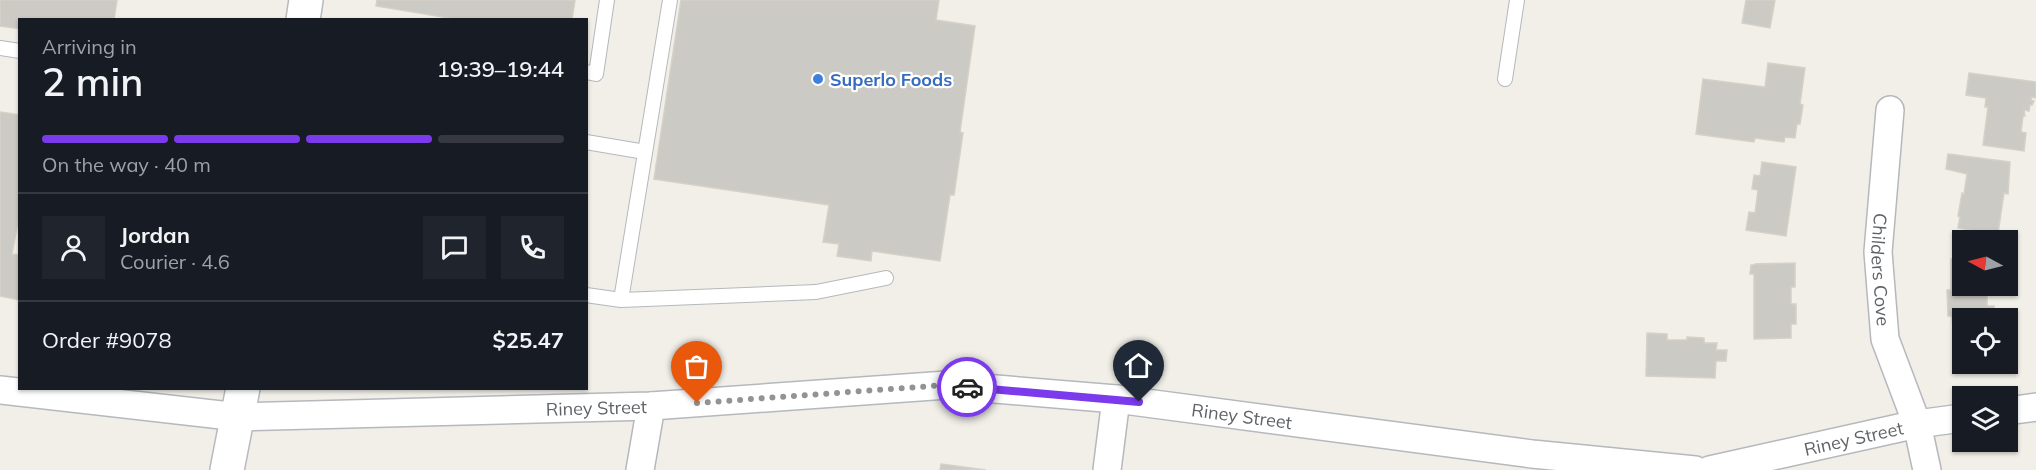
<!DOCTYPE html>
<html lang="en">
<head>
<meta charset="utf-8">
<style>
  :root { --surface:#171b24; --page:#20242c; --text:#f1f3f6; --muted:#9ea1a6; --line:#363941; --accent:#7c3aed }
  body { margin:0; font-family:Mulish,sans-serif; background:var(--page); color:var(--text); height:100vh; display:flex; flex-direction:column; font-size:22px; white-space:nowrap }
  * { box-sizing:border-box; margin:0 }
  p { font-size:20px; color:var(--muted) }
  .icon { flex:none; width:33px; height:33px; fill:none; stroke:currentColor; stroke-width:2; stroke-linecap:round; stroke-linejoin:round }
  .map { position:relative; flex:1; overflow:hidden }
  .details { position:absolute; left:18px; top:18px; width:570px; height:372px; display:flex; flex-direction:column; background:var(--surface); border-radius:0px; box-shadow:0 2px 4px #0004 }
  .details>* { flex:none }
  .needle { width:39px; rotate:277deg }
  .fabs { position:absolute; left:1952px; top:230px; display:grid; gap:12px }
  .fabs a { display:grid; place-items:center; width:66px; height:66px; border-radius:0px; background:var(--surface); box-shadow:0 2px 4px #0004; font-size:30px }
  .pin { position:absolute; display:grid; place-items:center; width:51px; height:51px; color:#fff; margin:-62px -26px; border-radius:50% 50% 50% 0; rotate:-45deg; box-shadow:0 0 6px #0007 }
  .pin .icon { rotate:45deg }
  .courier { position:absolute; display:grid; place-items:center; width:60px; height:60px; margin:-30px; border:4px solid #7c3aed; border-radius:50%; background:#fff; color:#222; box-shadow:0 2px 8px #0007 }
  .overview em { font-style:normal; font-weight:600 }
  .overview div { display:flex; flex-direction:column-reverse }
  .overview { display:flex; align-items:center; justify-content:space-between; height:102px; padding:0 24px }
  h1 { font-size:39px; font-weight:600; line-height:45px }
  .bar { display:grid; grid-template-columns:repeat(4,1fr); gap:9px 6px; align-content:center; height:72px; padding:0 24px }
  .bar i { height:8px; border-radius:4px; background:var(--line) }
  .bar .active { background:var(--accent) }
  .bar p { grid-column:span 4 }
  .line { display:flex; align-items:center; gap:15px; padding:0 24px; border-top:2px solid var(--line) }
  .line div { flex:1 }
  .round { display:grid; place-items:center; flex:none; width:63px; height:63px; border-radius:0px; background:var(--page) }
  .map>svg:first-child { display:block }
  .building { fill:#cccac4; stroke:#d5d1c6; stroke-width:1.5 }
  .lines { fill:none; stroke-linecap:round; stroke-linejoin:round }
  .lane-casing { stroke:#b5b8bc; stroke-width:16 }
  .street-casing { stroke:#b5b8bc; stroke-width:30 }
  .secondary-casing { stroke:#b6babe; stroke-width:36 }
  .lane { stroke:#fff; stroke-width:14 }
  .street { stroke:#fff; stroke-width:27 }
  .secondary { stroke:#fff; stroke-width:33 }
  .done { stroke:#929494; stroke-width:6; stroke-dasharray:0 10.8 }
  .route { stroke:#7c3aed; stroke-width:8 }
  .shop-dot { fill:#3f7fe0; stroke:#fff; stroke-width:2 }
  .labels { text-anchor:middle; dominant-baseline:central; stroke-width:4.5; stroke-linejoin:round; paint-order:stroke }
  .shop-label { font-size:18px; font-weight:bold; fill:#366cbe; stroke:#fff; text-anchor:start }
  .street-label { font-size:18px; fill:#5f6367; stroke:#fff }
</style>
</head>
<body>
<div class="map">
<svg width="2036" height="470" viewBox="0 0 2036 470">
  <rect width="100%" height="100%" fill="#f1efe8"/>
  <!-- building -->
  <path class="building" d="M0 0H117L114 20H20V29L0 26Z
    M377 0H575L572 20H461L376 6Z
    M681 0H939L936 20 975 26 960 132 963 133 954 195H950L940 261 872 251 871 261 837 256 839 244 823 242 829 205 654 179Z
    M1746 0H1775L1770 28 1742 23Z
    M1768 63 1805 68 1800 104 1803 105 1800 124H1797L1795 138 1785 137 1784 142 1755 138 1754 142 1696 134 1703 79 1765 87Z
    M1969 73 2036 82V98L2032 97 2031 100 2034 101 2032 105H2030L2029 111 2024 110 2025 116H2023L2021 132 2026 133 2024 151 1983 145 1988 107H1985L1986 98 1966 95Z
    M0 112 20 115V212L12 254 20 255V300L0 296Z
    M1948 154 2010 162 2008 194 2004 193 1997 240 1969 236 1970 230 1958 228 1960 217 1958 216 1962 193 1964 194 1967 174 1946 169Z
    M1762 162 1796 167 1786 236 1746 230 1749 212 1755 213 1758 190 1752 189 1754 175 1760 176Z
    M1951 259H1962V285H1991V288H1987V306H1994L1995 318H1962V328L1953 329 1952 316H1948L1947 290H1951Z
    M1795 263V287H1791V304H1796V324H1791V338L1754 339V274H1750L1751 265H1754L1755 264Z
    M1647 333 1667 334V340H1687V337L1704 338V343H1717L1716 350H1727L1726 361H1716L1715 378 1646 376Z
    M941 464 986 470H940Z"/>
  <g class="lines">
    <defs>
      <path id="lane" d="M0 48 20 51
        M586 72 596 74 607 0
        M1505 79 1517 0
        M586 142 645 152
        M586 295 621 300 816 292 886 278
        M621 300 670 0"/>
      <g id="street">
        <path id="s1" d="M1890 110 1878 252 1885 339 1917 424 1927 470"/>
        <path id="s2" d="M0 390 239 417 651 406 947 385 1116 399 1532 454 1695 470"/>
        <path d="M2007 411 2036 407"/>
        <path d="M640 470 651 406"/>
        <path d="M1107 470 1116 399"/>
        <path id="s3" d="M1710 470 1917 424 1962 418"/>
      </g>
      <path id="secondary" d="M303 20 306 0
        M227 470 243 388"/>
    </defs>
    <!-- lane casing -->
    <use href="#lane" class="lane-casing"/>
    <!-- street casing -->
    <use href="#street" class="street-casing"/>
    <!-- secondary casing -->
    <use href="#secondary" class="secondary-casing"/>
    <!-- lane -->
    <use href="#lane" class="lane"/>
    <!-- street -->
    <use href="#street" class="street"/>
    <!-- secondary -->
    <use href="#secondary" class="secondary"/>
  </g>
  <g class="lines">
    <!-- done -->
    <path class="done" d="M697 403 946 385 967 387"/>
    <!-- route -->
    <path class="route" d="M967 387 1139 402"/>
  </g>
  <!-- markers -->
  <circle class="shop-dot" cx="818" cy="79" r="6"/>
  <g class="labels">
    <!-- shop labels -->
    <g class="shop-label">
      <text x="830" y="79">Superlo Foods</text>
    </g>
    <!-- street labels -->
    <g class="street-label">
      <text stroke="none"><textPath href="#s1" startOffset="160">Childers Cove</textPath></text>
      <text stroke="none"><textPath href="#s2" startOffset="598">Riney Street</textPath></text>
      <text stroke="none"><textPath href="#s2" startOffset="1246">Riney Street</textPath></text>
      <text stroke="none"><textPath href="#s3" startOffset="147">Riney Street</textPath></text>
    </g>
  </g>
</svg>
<div class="fabs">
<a><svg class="needle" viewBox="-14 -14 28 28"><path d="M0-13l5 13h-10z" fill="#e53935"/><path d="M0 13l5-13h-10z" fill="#9ea1a6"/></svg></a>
<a><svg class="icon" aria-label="locate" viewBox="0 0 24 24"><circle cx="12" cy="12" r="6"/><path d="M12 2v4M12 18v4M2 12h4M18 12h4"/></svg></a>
<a><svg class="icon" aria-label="layers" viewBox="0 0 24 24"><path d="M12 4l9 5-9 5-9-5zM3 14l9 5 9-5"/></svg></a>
</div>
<div class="pin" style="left:697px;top:403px;background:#ea580c"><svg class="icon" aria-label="bag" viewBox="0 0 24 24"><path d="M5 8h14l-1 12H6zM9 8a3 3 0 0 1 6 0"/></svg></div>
<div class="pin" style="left:1139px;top:402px;background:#1f2937"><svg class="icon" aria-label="home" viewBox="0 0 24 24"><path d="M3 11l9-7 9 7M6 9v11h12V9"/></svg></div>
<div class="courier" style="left:967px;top:387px"><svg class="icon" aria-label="car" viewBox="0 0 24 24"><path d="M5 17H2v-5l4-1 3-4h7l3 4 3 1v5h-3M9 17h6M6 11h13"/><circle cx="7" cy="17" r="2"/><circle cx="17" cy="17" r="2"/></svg></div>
<section class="details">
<div class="overview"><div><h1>2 min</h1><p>Arriving in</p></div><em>19:39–19:44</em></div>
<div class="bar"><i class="active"></i><i class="active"></i><i class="active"></i><i></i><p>On the way · 40 m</p></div>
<div class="line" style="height:108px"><a class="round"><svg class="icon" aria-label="person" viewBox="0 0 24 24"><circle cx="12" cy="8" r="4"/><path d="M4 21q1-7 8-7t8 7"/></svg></a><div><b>Jordan</b><p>Courier · 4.6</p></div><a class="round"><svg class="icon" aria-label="chat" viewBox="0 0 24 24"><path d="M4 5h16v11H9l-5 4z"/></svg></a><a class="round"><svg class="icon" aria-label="phone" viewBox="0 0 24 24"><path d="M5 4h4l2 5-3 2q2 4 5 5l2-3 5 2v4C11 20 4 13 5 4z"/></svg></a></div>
<div class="line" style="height:78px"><div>Order #9078</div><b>$25.47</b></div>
</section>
</div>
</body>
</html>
